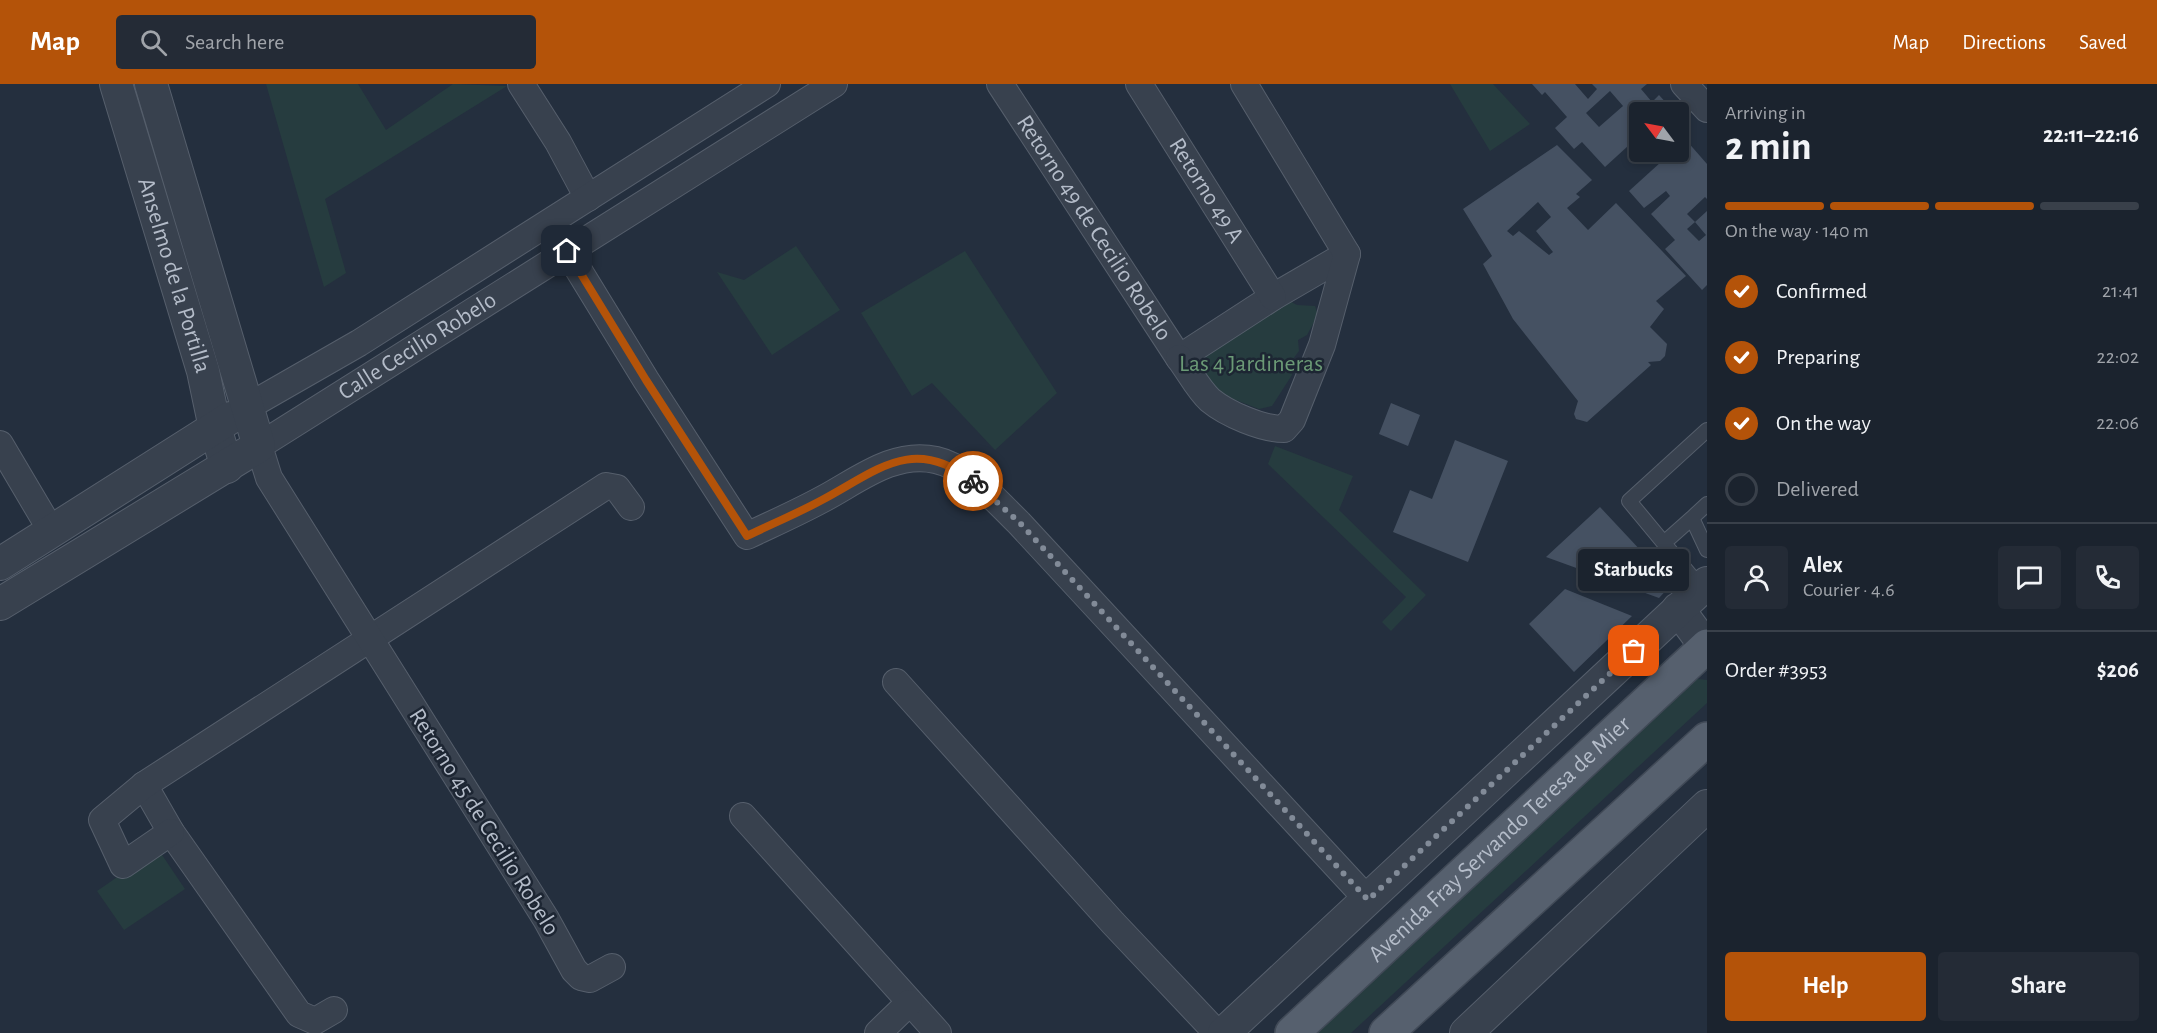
<!DOCTYPE html>
<html lang="en">
<head>
<meta charset="utf-8">
<style>
  :root { --surface:#1b232e; --page:#242b36; --text:#f1f3f6; --muted:#a0a4aa; --line:#39404a; --accent:#b45309 }
  body { margin:0; font-family:"Alegreya Sans",sans-serif; background:var(--page); color:var(--text); height:100vh; display:flex; flex-direction:column; font-size:22px; white-space:nowrap }
  * { box-sizing:border-box; margin:0 }
  p { font-size:20px; color:var(--muted) }
  .icon { flex:none; width:33px; height:33px; fill:none; stroke:currentColor; stroke-width:2; stroke-linecap:round; stroke-linejoin:round }
  .map { position:relative; flex:1; overflow:hidden }
  .drawer { display:flex; flex-direction:column; background:var(--surface); width:450px }
  .drawer>* { flex:none }
  .needle { width:39px; rotate:302deg }
  .controls { position:absolute; left:1629px; top:18px; display:grid; gap:12px }
  .controls a { display:grid; place-items:center; width:60px; height:60px; border-radius:6px; background:var(--surface); box-shadow:0 3px 9px #0003,0 0 0 2px var(--line); font-size:30px }
  .pin { position:absolute; display:grid; place-items:center; width:51px; height:51px; color:#fff; margin:-26px; border-radius:12px; box-shadow:0 3px 9px #0006 }
  .courier { position:absolute; display:grid; place-items:center; width:60px; height:60px; margin:-30px; border:4px solid #b45309; border-radius:50%; background:#fff; color:#222; box-shadow:0 2px 8px #0007 }
  .bubble { position:absolute; height:42px; border-radius:6px; background:var(--surface); box-shadow:0 3px 9px #0003,0 0 0 2px var(--line); font-size:20px; font-weight:700; line-height:42px; text-align:center }
  .head em { font-style:normal; font-weight:700 }
  .head div { display:flex; flex-direction:column-reverse }
  .head { display:flex; align-items:center; justify-content:space-between; height:102px; padding:0 18px }
  h1 { font-size:39px; font-weight:700; line-height:45px }
  .bar { display:grid; grid-template-columns:repeat(4,1fr); gap:9px 6px; align-content:center; height:72px; padding:0 18px }
  .bar i { height:8px; border-radius:4px; background:var(--line) }
  .bar .active { background:var(--accent) }
  .bar p { grid-column:span 4 }
  .line { display:flex; align-items:center; gap:15px; padding:0 18px; border-top:2px solid var(--line) }
  .line div { flex:1 }
  .round { display:grid; place-items:center; flex:none; width:63px; height:63px; border-radius:6px; background:var(--page) }
  ol { padding:0 18px; list-style:none }
  li { display:flex; align-items:center; gap:18px; height:66px }
  li p { margin-inline-start:auto }
  li .icon { padding:6px; border-radius:50%; background:var(--accent); color:#fff; stroke-width:4 }
  li:last-child { color:var(--muted) }
  li i { width:33px; height:33px; border:3px solid var(--line); border-radius:50% }
  .primary-button { display:flex; gap:12px; margin-top:auto; padding:12px 18px }
  .primary-button a { flex:1; height:69px; border-radius:6px; background:var(--accent); color:#fff; font-size:24px; font-weight:700; line-height:69px; text-align:center }
  .primary-button a+a { background:var(--page); color:var(--text) }
  header { display:flex; align-items:center; gap:36px; box-sizing:border-box; height:84px; padding:0 30px; background:var(--accent); color:#fff }
  header strong { font-size:28px }
  nav { display:flex; gap:33px; margin-inline-start:auto; font-size:21px }
  .search { width:420px; height:54px; background:var(--page); display:flex; align-items:center; gap:15px; box-sizing:border-box; padding:0 21px; border-radius:6px; color:var(--muted); font-size:22px }
  main { display:flex; flex:1; min-height:0 }
  .map>svg:first-child { display:block }
  .green { fill:#263c3f }
  .building { fill:#455162; fill-rule:evenodd }
  .lines { fill:none; stroke-linecap:round; stroke-linejoin:round }
  .service-casing { stroke:#565f6c; stroke-width:16 }
  .minor-casing { stroke:#565f6c; stroke-width:28 }
  .tertiary-casing { stroke:#565f6c; stroke-width:34 }
  .primary-casing { stroke:#414a57; stroke-width:36 }
  .service { stroke:#38414e; stroke-width:14 }
  .minor { stroke:#38414e; stroke-width:26 }
  .tertiary { stroke:#38414e; stroke-width:32 }
  .primary { stroke:#56606e; stroke-width:33 }
  .done { stroke:#828b98; stroke-width:6; stroke-dasharray:0 10.8 }
  .route { stroke:#b45309; stroke-width:8 }
  .labels { text-anchor:middle; dominant-baseline:central; stroke-width:5; stroke-linejoin:round; paint-order:stroke }
  .street-label { font-size:24px; fill:#b4bcc9; stroke:#1d2633 }
  .park-label { font-size:24px; fill:#6b9a76; stroke:#1d2633 }
</style>
</head>
<body>
<header>
<strong>Map</strong>
<div class="search"><svg class="icon" aria-label="search" viewBox="0 0 24 24"><circle cx="10" cy="10" r="6"/><path d="M15 15l6 6"/></svg>Search here</div>
<nav><a>Map</a><a>Directions</a><a>Saved</a></nav>
</header>
<main>
<div class="map">
<svg width="1707" height="949" viewBox="0 0 1707 949">
  <rect width="100%" height="100%" fill="#242f3e"/>
  <!-- green -->
  <path class="green" d="M266 0H358L386 46 453 0 507 2 325 115 346 189 324 203Z
    M1450 0H1493L1530 40 1490 67Z
    M796 162 840 226 772 271 717 188 744 196Z
    M965 167 1057 309 995 366 932 299 912 312 861 229Z
    M1284 214 1297 221 1315 222 1318 231 1307 251 1298 256 1299 267 1290 279 1292 291 1272 322 1259 325 1218 309 1193 272Z
    M1275 362 1353 392 1339 426 1426 511 1391 547 1382 538 1406 513 1268 380Z
    M1689 594 1707 596V619L1351 949H1316Z
    M158 765 185 805 124 846 97 807Z"/>
  <!-- building -->
  <path class="building" d="M1532 0H1575L1588 15 1597 5 1592 0H1647L1641 5 1652 18 1659 11 1670 23 1664 28H1640V51L1605 83 1582 58 1574 65 1555 44 1567 33 1545 8 1542 11ZM1610 7 1623 22 1599 43 1586 29Z
    M1686 56 1707 80V115L1705 113 1687 130 1695 138 1707 127V201L1702 206 1665 165 1675 156 1651 130 1670 112 1666 107 1644 124 1629 107 1672 68H1678V62ZM1695 138 1706 151 1699 157 1687 145Z
    M1557 61 1592 96 1576 110 1580 113 1567 124 1588 146 1616 119 1686 192 1656 217 1664 225 1650 243 1667 260 1665 272 1660 277 1648 278 1651 281 1587 338 1576 335 1574 330 1578 317 1513 235 1483 180 1492 172 1463 125ZM1538 118 1551 133 1536 147 1553 168 1549 171 1519 147 1513 152 1507 147Z
    M1391 319 1420 331 1408 362 1379 350Z
    M1455 356 1508 377 1468 478 1393 448 1410 406 1432 415Z
    M1600 423 1672 500 1659 514 1546 473Z
    M1565 505 1632 532 1574 588 1529 540Z"/>
  <g class="lines">
    <defs>
      <path id="service" d="M1707 420 1692 434 1707 466
        M1665 458 1692 434
        M1701 504 1629 417 1707 346"/>
      <g id="minor">
        <path d="M521 0 558 58 588 114"/>
        <path id="s1" d="M1000 0 1179 274 1273 213 1347 170"/>
        <path id="s2" d="M1139 0 1273 213"/>
        <path d="M1684 0 1707 25"/>
        <path d="M567 167 646 296 747 452C772 440 797 429 821 416 856 398 893 366 936 376 968 383 996 417 1019 439L1368 816"/>
        <path d="M1179 274C1189 287 1198 305 1210 316 1227 330 1262 345 1284 345L1292 336 1322 261 1347 170 1244 0"/>
        <path d="M249 322 359 259 767 0"/>
        <path d="M0 360 52 448"/>
        <path d="M896 598 1113 839 1217 949"/>
        <path d="M144 701 171 748 299 930 315 937 334 926"/>
        <path d="M743 732 938 949"/>
        <path d="M171 748 123 781 102 736 144 701 606 402 617 404 631 423"/>
        <path id="s3" d="M612 883 590 895 581 893 574 886 546 835 269 394 259 362 834 0"/>
        <path d="M878 949 909 919"/>
      </g>
      <g id="tertiary">
        <path id="s4" d="M116 0 203 287 215 344 227 383"/>
        <path d="M0 480 230 334"/>
        <path d="M0 520 259 362 151 0"/>
        <path d="M1678 525 1707 564"/>
        <path d="M1224 949 1707 499"/>
        <path d="M1466 949 1707 722"/>
      </g>
      <g id="primary">
        <path id="s5" d="M1292 949 1707 562"/>
        <path d="M1386 949 1707 655"/>
      </g>
    </defs>
    <!-- service casing -->
    <use href="#service" class="service-casing"/>
    <!-- minor casing -->
    <use href="#minor" class="minor-casing"/>
    <!-- tertiary casing -->
    <use href="#tertiary" class="tertiary-casing"/>
    <!-- primary casing -->
    <use href="#primary" class="primary-casing"/>
    <!-- service -->
    <use href="#service" class="service"/>
    <!-- minor -->
    <use href="#minor" class="minor"/>
    <!-- tertiary -->
    <use href="#tertiary" class="tertiary"/>
    <!-- primary -->
    <use href="#primary" class="primary"/>
  </g>
  <g class="lines">
    <!-- done -->
    <path class="done" d="M973 397 1019 438 1368 816 1634 567"/>
    <!-- route -->
    <path class="route" d="M567 167 646 296 747 452C772 440 798 429 822 416 878 386 913 351 973 397"/>
  </g>
  <g class="labels">
    <!-- street labels -->
    <g class="street-label">
      <text stroke="none"><textPath href="#s2" startOffset="126">Retorno 49 A</textPath></text>
      <text stroke="none"><textPath href="#s1" startOffset="172">Retorno 49 de Cecilio Robelo</textPath></text>
      <text stroke="none"><textPath href="#s4" startOffset="200">Anselmo de la Portilla</textPath></text>
      <text stroke="none"><textPath href="#s3" startOffset="844">Calle Cecilio Robelo</textPath></text>
      <text transform="translate(484 738) rotate(58)">Retorno 45 de Cecilio Robelo</text>
      <text stroke="none"><textPath href="#s5" startOffset="284">Avenida Fray Servando Teresa de Mier</textPath></text>
    </g>
    <!-- park labels -->
    <g class="park-label">
      <text x="1251" y="280">Las 4 Jardineras</text>
    </g>
  </g>
</svg>
<div class="controls">
<a><svg class="needle" viewBox="-14 -14 28 28"><path d="M0-13l5 13h-10z" fill="#e53935"/><path d="M0 13l5-13h-10z" fill="#a0a4aa"/></svg></a>
</div>
<div class="pin" style="left:1634px;top:567px;background:#ea580c"><svg class="icon" aria-label="bag" viewBox="0 0 24 24"><path d="M5 8h14l-1 12H6zM9 8a3 3 0 0 1 6 0"/></svg></div>
<div class="pin" style="left:567px;top:167px;background:#1f2937"><svg class="icon" aria-label="home" viewBox="0 0 24 24"><path d="M3 11l9-7 9 7M6 9v11h12V9"/></svg></div>
<div class="courier" style="left:973px;top:397px"><svg class="icon" aria-label="bike" viewBox="0 0 24 24"><circle cx="6" cy="16" r="4"/><circle cx="18" cy="16" r="4"/><path d="M6 16l4-8h5l3 8M10 8l3 8H6M13 5h3"/></svg></div>
<div class="bubble" style="left:1578px;top:465px;width:111px">Starbucks</div>
</div>
<section class="drawer">
<div class="head"><div><h1>2 min</h1><p>Arriving in</p></div><em>22:11–22:16</em></div>
<div class="bar"><i class="active"></i><i class="active"></i><i class="active"></i><i></i><p>On the way · 140 m</p></div>
<ol>
<li><svg class="icon" aria-label="check" viewBox="0 0 24 24"><path d="M5 12l5 5 9-10"/></svg>Confirmed<p>21:41</p></li>
<li><svg class="icon" aria-label="check" viewBox="0 0 24 24"><path d="M5 12l5 5 9-10"/></svg>Preparing<p>22:02</p></li>
<li><svg class="icon" aria-label="check" viewBox="0 0 24 24"><path d="M5 12l5 5 9-10"/></svg>On the way<p>22:06</p></li>
<li><i></i>Delivered</li>
</ol>
<div class="line" style="height:108px"><a class="round"><svg class="icon" aria-label="person" viewBox="0 0 24 24"><circle cx="12" cy="8" r="4"/><path d="M4 21q1-7 8-7t8 7"/></svg></a><div><b>Alex</b><p>Courier · 4.6</p></div><a class="round"><svg class="icon" aria-label="chat" viewBox="0 0 24 24"><path d="M4 5h16v11H9l-5 4z"/></svg></a><a class="round"><svg class="icon" aria-label="phone" viewBox="0 0 24 24"><path d="M5 4h4l2 5-3 2q2 4 5 5l2-3 5 2v4C11 20 4 13 5 4z"/></svg></a></div>
<div class="line" style="height:78px"><div>Order #3953</div><b>$206</b></div>
<div class="primary-button"><a>Help</a><a>Share</a></div>
</section>
</main>
</body>
</html>
